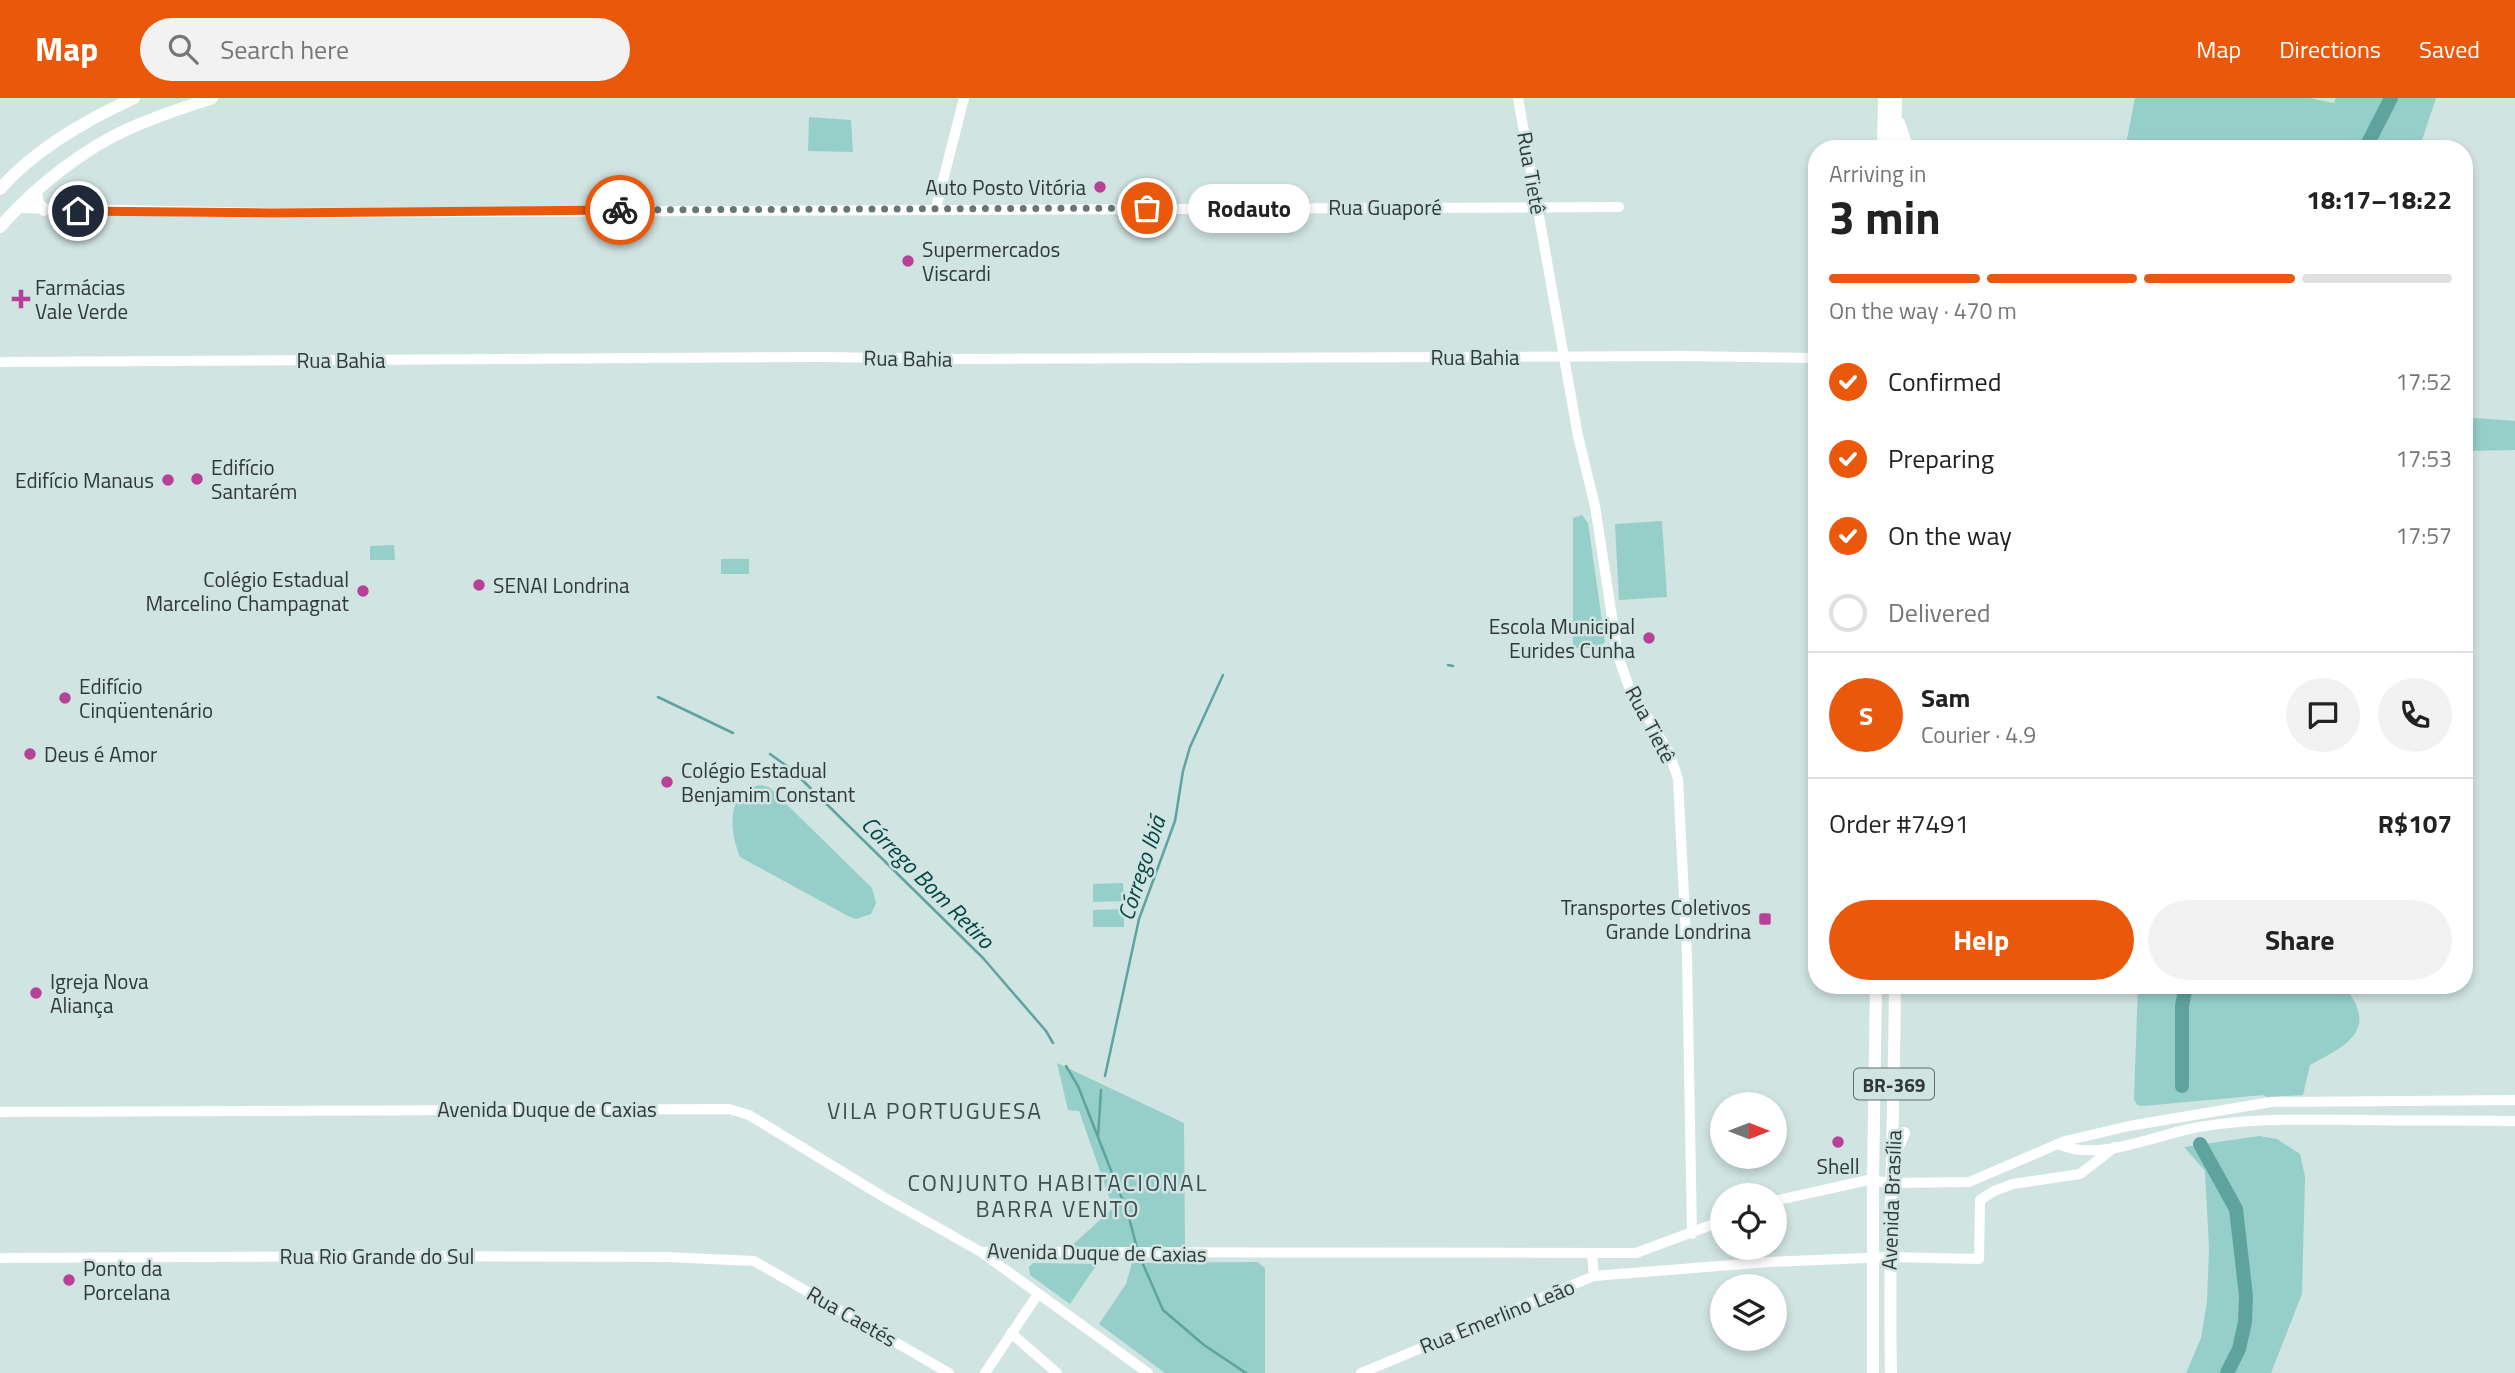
<!DOCTYPE html>
<html lang="en">
<head>
<meta charset="utf-8">
<style>
  :root { --surface:#fff; --page:#f2f2f2; --text:#222; --muted:#767676; --line:#e0e0e0; --accent:#ea580c }
  body { margin:0; font-family:"Titillium Web",sans-serif; background:var(--page); color:var(--text); height:100vh; display:flex; flex-direction:column; font-size:26px; white-space:nowrap }
  * { box-sizing:border-box; margin:0 }
  p { font-size:23px; color:var(--muted) }
  .icon { flex:none; width:38px; height:38px; fill:none; stroke:currentColor; stroke-width:2; stroke-linecap:round; stroke-linejoin:round }
  .map { position:relative; flex:1; overflow:hidden }
  .sheet { position:absolute; left:1808px; top:42px; width:665px; height:854px; display:flex; flex-direction:column; background:var(--surface); border-radius:28px; box-shadow:0 4px 10px #0003 }
  .sheet>* { flex:none }
  .needle { width:46px; rotate:90deg }
  .fabs { position:absolute; left:1710px; top:994px; display:grid; gap:14px }
  .fabs a { display:grid; place-items:center; width:77px; height:77px; border-radius:50%; background:var(--surface); box-shadow:0 4px 10px #0003; font-size:35px }
  .pin { position:absolute; display:grid; place-items:center; width:60px; height:60px; color:#fff; margin:-30px; border:4px solid #fff; border-radius:50%; box-shadow:0 2px 7px #0007 }
  .courier { position:absolute; display:grid; place-items:center; width:70px; height:70px; margin:-35px; border:5px solid #ea580c; border-radius:50%; background:#fff; color:#222; box-shadow:0 2px 9px #0007 }
  .bubble { position:absolute; height:49px; border-radius:24px; background:var(--surface); box-shadow:0 4px 10px #0003; font-size:23px; font-weight:700; line-height:49px; text-align:center }
  .headline em { font-style:normal; font-weight:700 }
  .headline div { display:flex; flex-direction:column-reverse }
  .headline { display:flex; align-items:center; justify-content:space-between; height:119px; padding:0 21px }
  h1 { font-size:46px; font-weight:700; line-height:52px }
  .bar { display:grid; grid-template-columns:repeat(4,1fr); gap:10px 7px; align-content:center; height:84px; padding:0 21px }
  .bar i { height:9px; border-radius:5px; background:var(--line) }
  .bar .active { background:var(--accent) }
  .bar p { grid-column:span 4 }
  .line { display:flex; align-items:center; gap:18px; padding:0 21px; border-top:2px solid var(--line) }
  .line div { flex:1 }
  .round { display:grid; place-items:center; flex:none; width:74px; height:74px; border-radius:37px; background:var(--page) }
  ol { padding:0 21px; list-style:none }
  li { display:flex; align-items:center; gap:21px; height:77px }
  li p { margin-inline-start:auto }
  li .icon { padding:7px; border-radius:50%; background:var(--accent); color:#fff; stroke-width:4 }
  li:last-child { color:var(--muted) }
  li i { width:38px; height:38px; border:4px solid var(--line); border-radius:50% }
  .primary-button { display:flex; gap:14px; margin-top:auto; padding:14px 21px }
  .primary-button a { flex:1; height:80px; border-radius:42px; background:var(--accent); color:#fff; font-size:28px; font-weight:700; line-height:80px; text-align:center }
  .primary-button a+a { background:var(--page); color:var(--text) }
  header { display:flex; align-items:center; gap:42px; box-sizing:border-box; height:98px; padding:0 35px; background:var(--accent); color:#fff }
  header strong { font-size:33px }
  nav { display:flex; gap:38px; margin-inline-start:auto; font-size:24px }
  .search { width:490px; height:63px; background:var(--page); display:flex; align-items:center; gap:18px; box-sizing:border-box; padding:0 24px; border-radius:38px; color:var(--muted); font-size:26px }
  .map>svg:first-child { display:block }
  .green { fill:#96ceca }
  .lines { fill:none; stroke-linecap:round; stroke-linejoin:round }
  .stream { stroke:#5fa39e; stroke-width:2.5 }
  .river { stroke:#5fa39e; stroke-width:14 }
  .tertiary { stroke:#fff; stroke-width:10 }
  .primary { stroke:#fff; stroke-width:12 }
  .trunk { stroke:#fff; stroke-width:12 }
  .done { stroke:#697474; stroke-width:7; stroke-dasharray:0 12.6 }
  .route { stroke:#ea580c; stroke-width:9 }
  .poi-dot { fill:#b74197; stroke:#d0e4e2; stroke-width:2.5 }
  .labels { text-anchor:middle; dominant-baseline:central; stroke-width:5; stroke-linejoin:round; paint-order:stroke }
  .shield { fill:#d0e4e2; stroke:#616c6b; stroke-width:2 }
  .shield-label { font-size:19px; font-weight:bold; fill:#313838 }
  .street-label { font-size:21px; fill:#313838; stroke:#d0e4e2 }
  .poi-label { font-size:21px; fill:#313838; stroke:#d0e4e2; text-anchor:start }
  .water-label { font-size:23px; font-style:italic; fill:#044542; stroke:#d0e4e2 }
  .neighbourhood-label { font-size:23px; letter-spacing:2px; fill:#3d4e4d; stroke:#d0e4e2 }
</style>
</head>
<body>
<header>
<strong>Map</strong>
<div class="search"><svg class="icon" aria-label="search" viewBox="0 0 24 24"><circle cx="10" cy="10" r="6"/><path d="M15 15l6 6"/></svg>Search here</div>
<nav><a>Map</a><a>Directions</a><a>Saved</a></nav>
</header>
<div class="map">
<svg width="2515" height="1275" viewBox="0 0 2515 1275">
  <rect width="100%" height="100%" fill="#d0e4e2"/>
  <!-- green -->
  <path class="green" d="M2135 0H2309L2334 5 2336 0H2436L2419 51H2125Z
    M809 19 851 22 853 54 808 53Z
    M2464 319 2515 323V352L2470 353 2473 383H2464Z
    M1582 417 1588 425 1605 544 1597 550H1575L1573 545V420Z
    M1662 423 1667 499 1619 502 1615 426Z
    M394 447 395 462H370V448Z
    M721 461H749V476H721Z
    M761 687 769 689 872 790 876 805 871 816 856 821 848 818 740 759C729 733 726 692 761 687Z
    M1123 785 1124 803 1093 804V786Z
    M1124 811V829H1093V812Z
    M2138 887H2343C2380 931 2348 947 2310 967L2303 997 2267 999 2263 997 2143 1008 2137 1007 2134 1001Z
    M1057 965 1184 1025 1185 1152H1067L1113 1110 1079 1013 1068 1012Z
    M2259 1038 2277 1041 2300 1056 2305 1079 2302 1196 2271 1275H2186L2201 1240 2207 1204 2209 1150 2205 1073 2184 1049Z
    M1257 1164 1265 1170V1275H1165L1099 1226 1126 1186 1132 1165Z
    M1033 1165H1037L1097 1166 1070 1206 1030 1177 1029 1169Z"/>
  <g class="lines">
    <!-- stream -->
    <path class="stream" d="M1448 567 1453 568
      M658 599 733 635
      M770 656 791 671 983 860 1046 933 1053 945
      M1066 968 1078 988 1128 1116 1137 1150
      M1105 978 1139 821 1175 723 1183 673 1190 649 1223 577
      M1098 1039 1101 992
      M1139 1157 1163 1212 1204 1247 1246 1275"/>
    <!-- river -->
    <path class="river" d="M2365 51 2391 0
      M2182 988V908L2186 887
      M2200 1046 2236 1111 2246 1198 2245 1224 2239 1251 2227 1275"/>
    <!-- tertiary -->
    <path class="tertiary" d="M1518 0 1578 338 1595 408 1618 558 1629 589 1669 654 1678 681 1687 858 1692 1136
      M17 110 271 115 1619 109
      M936 110 964 0
      M0 264 823 259 962 261 1684 258 1816 260
      M0 1014 729 1011 749 1017 882 1098 981 1154 1148 1275
      M2058 1046C2098 1065 2157 1036 2199 1029 2254 1019 2309 1022 2365 1022 2415 1023 2465 1022 2515 1023
      M1774 1103 1868 1082 1892 1085 1969 1084 2065 1043 2129 1028 2271 1004 2515 1002
      M983 1154 1636 1155 1722 1123
      M1592 1156 1594 1178
      M0 1160 409 1158 666 1159 754 1163 949 1275
      M1011 1235 1057 1275
      M985 1275 1038 1196
      M1361 1275 1594 1178 1769 1164 1889 1159 1979 1161 1980 1102 1994 1093 2013 1086 2080 1076 2115 1049"/>
    <!-- primary -->
    <path class="primary" d="M0 91C35 51 86 22 134 0
      M36 95 38 105 44 112
      M0 129C35 89 85 49 135 28 160 17 186 9 212 0"/>
    <!-- trunk -->
    <path class="trunk" d="M1899 25 1908 51
      M1883 51 1884 0
      M1895 51 1896 0
      M1896 1054 1904 1035
      M1873 1275V1083L1876 887
      M1891 1275C1888 1146 1894 1017 1895 887"/>
  </g>
  <g class="lines">
    <!-- done -->
    <path class="done" d="M620 112 1147 110"/>
    <!-- route -->
    <path class="route" d="M78 113 271 115 620 112"/>
  </g>
  <!-- markers -->
  <g class="poi-dot">
    <circle cx="1100" cy="89" r="7"/>
    <circle cx="908" cy="163" r="7"/>
    <path d="M17.5 190.5h7v7h7v7h-7v7h-7v-7h-7v-7h7z"/>
    <circle cx="197" cy="381" r="7"/>
    <circle cx="168" cy="382" r="7"/>
    <circle cx="479" cy="487" r="7"/>
    <circle cx="363" cy="493" r="7"/>
    <circle cx="1649" cy="540" r="7"/>
    <circle cx="65" cy="600" r="7"/>
    <circle cx="30" cy="656" r="7"/>
    <circle cx="667" cy="684" r="7"/>
    <rect x="1758" y="814" width="14" height="14" rx="3.5"/>
    <circle cx="36" cy="895" r="7"/>
    <circle cx="1838" cy="1044" r="7"/>
    <circle cx="69" cy="1182" r="7"/>
  </g>
  <g class="labels">
    <!-- shield labels -->
    <rect class="shield" x="1854" y="970.5" width="80" height="31" rx="5"/>
    <g class="shield-label">
      <text x="1894" y="986">BR-369</text>
    </g>
    <!-- street labels -->
    <g class="street-label">
      <text transform="translate(1532 75) rotate(80)">Rua Tietê</text>
      <text x="1385" y="109">Rua Guaporé</text>
      <text x="1475" y="259">Rua Bahia</text>
      <text transform="translate(908 260) rotate(1)">Rua Bahia</text>
      <text x="341" y="262">Rua Bahia</text>
      <text transform="translate(1651 626) rotate(62)">Rua Tietê</text>
      <text x="547" y="1011">Avenida Duque de Caxias</text>
      <text transform="translate(1891 1102) rotate(-88)">Avenida Brasília</text>
      <text transform="translate(1097 1154) rotate(1)">Avenida Duque de Caxias</text>
      <text x="377" y="1158">Rua Rio Grande do Sul</text>
      <text transform="translate(852 1218) rotate(30)">Rua Caetés</text>
      <text transform="translate(1497 1218) rotate(-22)">Rua Emerlino Leão</text>
    </g>
    <!-- poi labels -->
    <g class="poi-label">
      <text x="1086" y="89" text-anchor="end">Auto Posto Vitória</text>
      <text x="922" y="151">Supermercados<tspan x="922" dy="24">Viscardi</tspan></text>
      <text x="35" y="189">Farmácias<tspan x="35" dy="24">Vale Verde</tspan></text>
      <text x="211" y="369">Edifício<tspan x="211" dy="24">Santarém</tspan></text>
      <text x="154" y="382" text-anchor="end">Edifício Manaus</text>
      <text x="349" y="481" text-anchor="end">Colégio Estadual<tspan x="349" dy="24">Marcelino Champagnat</tspan></text>
      <text x="493" y="487">SENAI Londrina</text>
      <text x="1635" y="528" text-anchor="end">Escola Municipal<tspan x="1635" dy="24">Eurides Cunha</tspan></text>
      <text x="79" y="588">Edifício<tspan x="79" dy="24">Cinqüentenário</tspan></text>
      <text x="44" y="656">Deus é Amor</text>
      <text x="681" y="672">Colégio Estadual<tspan x="681" dy="24">Benjamim Constant</tspan></text>
      <text x="1751" y="809" text-anchor="end">Transportes Coletivos<tspan x="1751" dy="24">Grande Londrina</tspan></text>
      <text x="50" y="883">Igreja Nova<tspan x="50" dy="24">Aliança</tspan></text>
      <text x="1838" y="1068" text-anchor="middle">Shell</text>
      <text x="83" y="1170">Ponto da<tspan x="83" dy="24">Porcelana</tspan></text>
    </g>
    <!-- water labels -->
    <g class="water-label">
      <text transform="translate(1141 770) rotate(-72)">Córrego Ibiá</text>
      <text transform="translate(928 784) rotate(45)">Córrego Bom Retiro</text>
    </g>
    <!-- neighbourhood labels -->
    <g class="neighbourhood-label">
      <text x="935" y="1012">VILA PORTUGUESA</text>
      <text x="1058" y="1084">CONJUNTO HABITACIONAL<tspan x="1058" dy="26">BARRA VENTO</tspan></text>
    </g>
  </g>
</svg>
<div class="fabs">
<a><svg class="needle" viewBox="-14 -14 28 28"><path d="M0-13l5 13h-10z" fill="#e53935"/><path d="M0 13l5-13h-10z" fill="#767676"/></svg></a>
<a><svg class="icon" aria-label="locate" viewBox="0 0 24 24"><circle cx="12" cy="12" r="6"/><path d="M12 2v4M12 18v4M2 12h4M18 12h4"/></svg></a>
<a><svg class="icon" aria-label="layers" viewBox="0 0 24 24"><path d="M12 4l9 5-9 5-9-5zM3 14l9 5 9-5"/></svg></a>
</div>
<div class="pin" style="left:1147px;top:110px;background:#ea580c"><svg class="icon" aria-label="bag" viewBox="0 0 24 24"><path d="M5 8h14l-1 12H6zM9 8a3 3 0 0 1 6 0"/></svg></div>
<div class="pin" style="left:78px;top:113px;background:#1f2937"><svg class="icon" aria-label="home" viewBox="0 0 24 24"><path d="M3 11l9-7 9 7M6 9v11h12V9"/></svg></div>
<div class="courier" style="left:620px;top:112px"><svg class="icon" aria-label="bike" viewBox="0 0 24 24"><circle cx="6" cy="16" r="4"/><circle cx="18" cy="16" r="4"/><path d="M6 16l4-8h5l3 8M10 8l3 8H6M13 5h3"/></svg></div>
<div class="bubble" style="left:1188px;top:86px;width:122px">Rodauto</div>
<section class="sheet">
<div class="headline"><div><h1>3 min</h1><p>Arriving in</p></div><em>18:17–18:22</em></div>
<div class="bar"><i class="active"></i><i class="active"></i><i class="active"></i><i></i><p>On the way · 470 m</p></div>
<ol>
<li><svg class="icon" aria-label="check" viewBox="0 0 24 24"><path d="M5 12l5 5 9-10"/></svg>Confirmed<p>17:52</p></li>
<li><svg class="icon" aria-label="check" viewBox="0 0 24 24"><path d="M5 12l5 5 9-10"/></svg>Preparing<p>17:53</p></li>
<li><svg class="icon" aria-label="check" viewBox="0 0 24 24"><path d="M5 12l5 5 9-10"/></svg>On the way<p>17:57</p></li>
<li><i></i>Delivered</li>
</ol>
<div class="line" style="height:126px"><b class="round" style="background:var(--accent);color:#fff">S</b><div><b>Sam</b><p>Courier · 4.9</p></div><a class="round"><svg class="icon" aria-label="chat" viewBox="0 0 24 24"><path d="M4 5h16v11H9l-5 4z"/></svg></a><a class="round"><svg class="icon" aria-label="phone" viewBox="0 0 24 24"><path d="M5 4h4l2 5-3 2q2 4 5 5l2-3 5 2v4C11 20 4 13 5 4z"/></svg></a></div>
<div class="line" style="height:91px"><div>Order #7491</div><b>R$107</b></div>
<div class="primary-button"><a>Help</a><a>Share</a></div>
</section>
</div>
</body>
</html>
